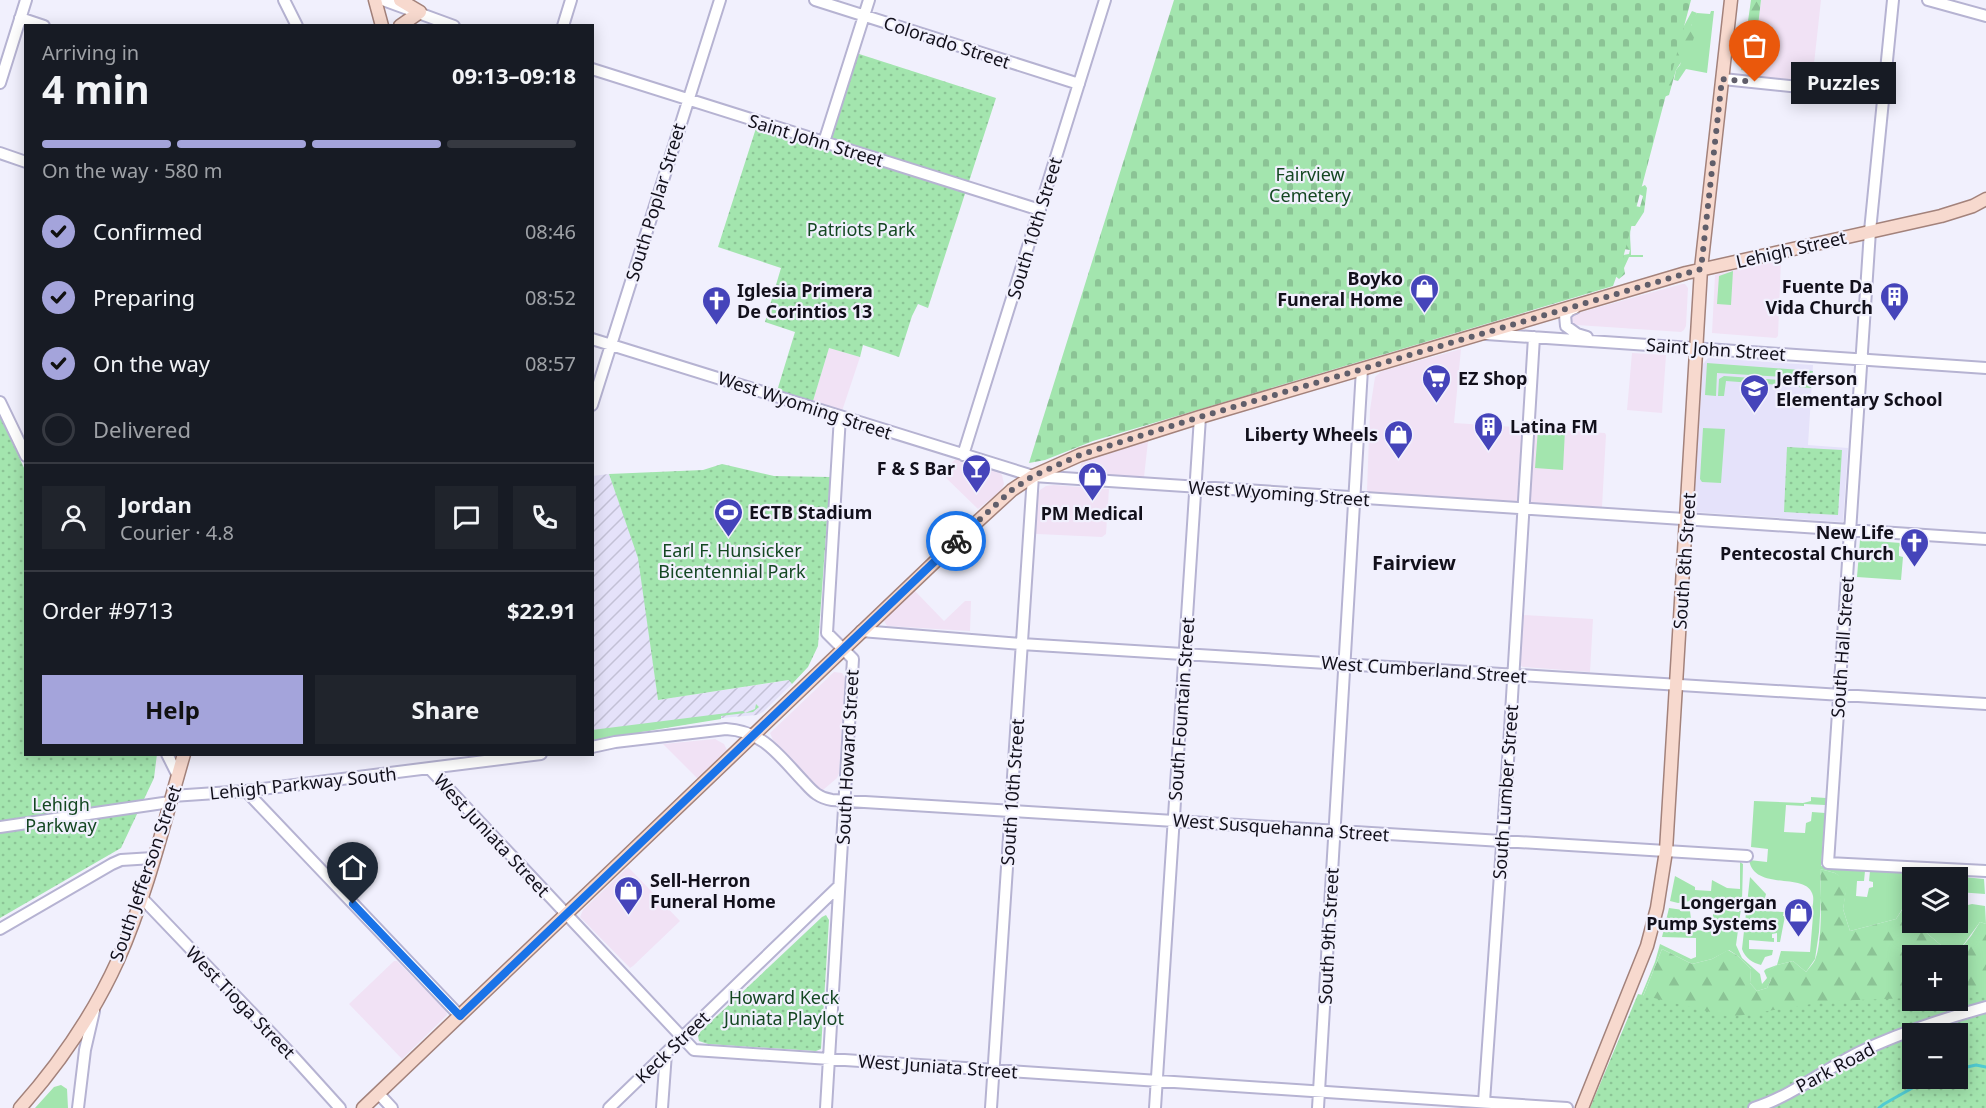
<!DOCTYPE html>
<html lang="en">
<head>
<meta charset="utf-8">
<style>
  :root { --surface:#171b24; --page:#20242c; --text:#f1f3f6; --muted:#9ea1a6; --line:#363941; --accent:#a4a4db }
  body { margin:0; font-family:"Noto Sans",sans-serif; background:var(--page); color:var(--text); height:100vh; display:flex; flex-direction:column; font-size:22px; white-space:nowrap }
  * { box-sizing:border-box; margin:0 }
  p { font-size:20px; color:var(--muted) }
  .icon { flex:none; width:33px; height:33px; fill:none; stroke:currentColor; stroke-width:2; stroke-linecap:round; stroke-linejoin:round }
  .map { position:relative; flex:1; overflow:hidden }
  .details { position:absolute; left:24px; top:24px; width:570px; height:732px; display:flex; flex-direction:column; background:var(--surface); border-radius:0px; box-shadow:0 3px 15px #0003 }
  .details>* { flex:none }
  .tools { position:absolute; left:1902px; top:867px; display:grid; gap:12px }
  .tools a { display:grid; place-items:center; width:66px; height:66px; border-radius:0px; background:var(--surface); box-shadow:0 3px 15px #0003; font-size:30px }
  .pin { position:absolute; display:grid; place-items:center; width:51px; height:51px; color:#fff; margin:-62px -26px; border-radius:50% 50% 50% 0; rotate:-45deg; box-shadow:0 0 6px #0007 }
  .pin .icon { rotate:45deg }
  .courier { position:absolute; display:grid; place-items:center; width:60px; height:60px; margin:-30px; border:4px solid #1a73e8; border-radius:50%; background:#fff; color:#222; box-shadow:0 2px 8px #0007 }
  .bubble { position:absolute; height:42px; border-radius:0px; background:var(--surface); box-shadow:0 3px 15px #0003; font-size:20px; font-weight:700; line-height:42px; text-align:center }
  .overview em { font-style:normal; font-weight:700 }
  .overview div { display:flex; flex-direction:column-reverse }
  .overview { display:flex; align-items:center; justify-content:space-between; height:102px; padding:0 18px }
  h1 { font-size:39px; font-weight:700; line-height:45px }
  .bar { display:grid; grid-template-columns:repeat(4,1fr); gap:9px 6px; align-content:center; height:72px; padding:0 18px }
  .bar i { height:8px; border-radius:4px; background:var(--line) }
  .bar .current { background:var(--accent) }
  .bar p { grid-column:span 4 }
  .line { display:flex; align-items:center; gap:15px; padding:0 18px; border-top:2px solid var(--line) }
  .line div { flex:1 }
  .round { display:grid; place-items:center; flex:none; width:63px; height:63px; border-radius:0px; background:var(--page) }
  ol { padding:0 18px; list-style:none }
  li { display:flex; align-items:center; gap:18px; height:66px }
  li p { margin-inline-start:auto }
  li .icon { padding:6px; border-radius:50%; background:var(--accent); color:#111; stroke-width:4 }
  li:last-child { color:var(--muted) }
  li i { width:33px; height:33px; border:3px solid var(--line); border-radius:50% }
  .primary-button { display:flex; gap:12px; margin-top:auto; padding:12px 18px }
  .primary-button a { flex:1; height:69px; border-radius:0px; background:var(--accent); color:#111; font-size:24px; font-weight:700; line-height:69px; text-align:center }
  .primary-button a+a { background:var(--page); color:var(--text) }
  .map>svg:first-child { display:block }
  .commercial { fill:#f1e2f5 }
  .industrial { fill:url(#industrial-furrows) }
  .built { fill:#e5e2fa }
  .grass { fill:#a3e5ae }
  .forest { fill:url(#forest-firs); fill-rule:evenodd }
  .cemetery { fill:url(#cemetery-stones) }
  .park { fill:url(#park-dots); fill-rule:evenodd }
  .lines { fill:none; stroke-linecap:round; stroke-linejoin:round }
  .stream { stroke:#51cbd2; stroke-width:3 }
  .minor-casing { stroke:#b6b3d2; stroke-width:14 }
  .major-casing { stroke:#a3827b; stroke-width:15 }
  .minor { stroke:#fff; stroke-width:10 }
  .major { stroke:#f7d9ce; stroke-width:12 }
  .done { stroke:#605e6a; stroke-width:6; stroke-dasharray:0 10.8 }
  .route { stroke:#1a73e8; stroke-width:8 }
  .labels { text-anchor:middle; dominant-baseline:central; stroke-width:4.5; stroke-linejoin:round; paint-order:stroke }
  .street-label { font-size:18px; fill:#12101b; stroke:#f1f0fd }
  .park-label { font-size:18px; fill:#144722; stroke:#f1f0fd }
  .poi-label { font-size:18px; font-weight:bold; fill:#12101b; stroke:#f1f0fd; text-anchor:end }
  .neighbourhood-label { font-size:20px; font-weight:bold; fill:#12101b; stroke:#f1f0fd }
</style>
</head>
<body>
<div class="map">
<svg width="1986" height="1108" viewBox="0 0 1986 1108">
  <defs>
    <pattern id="industrial-furrows" width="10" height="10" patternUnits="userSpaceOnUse" patternTransform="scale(1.5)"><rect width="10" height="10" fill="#e5e2fa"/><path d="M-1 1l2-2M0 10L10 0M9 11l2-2" fill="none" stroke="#c3c1d6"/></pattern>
    <pattern id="forest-firs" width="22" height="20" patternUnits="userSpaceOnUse" patternTransform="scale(1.5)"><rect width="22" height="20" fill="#a3e5ae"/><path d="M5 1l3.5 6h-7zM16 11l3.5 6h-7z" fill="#8bc395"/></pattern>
    <pattern id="cemetery-stones" width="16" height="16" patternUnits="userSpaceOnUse" patternTransform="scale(1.5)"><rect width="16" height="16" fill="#a3e5ae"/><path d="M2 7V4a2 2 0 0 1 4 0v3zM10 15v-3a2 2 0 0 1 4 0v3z" fill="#8bc395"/></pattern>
    <pattern id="park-dots" width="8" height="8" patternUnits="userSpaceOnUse" patternTransform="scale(1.5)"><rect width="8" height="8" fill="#a3e5ae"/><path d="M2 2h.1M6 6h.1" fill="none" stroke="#8bc395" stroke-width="1.8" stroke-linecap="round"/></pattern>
  </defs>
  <rect width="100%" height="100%" fill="#f1f0fd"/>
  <!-- commercial -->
  <path class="commercial" d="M1761 0H1821L1812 82 1755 77 1756 65 1754 61Z
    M1781 259 1778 336 1776 338 1712 333 1715 275Z
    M1682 284H1685L1688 288 1686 326 1684 330 1681 332 1577 325 1571 324 1568 318 1571 315Z
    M829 348 860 357 842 411 813 401Z
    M1461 349 1454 423 1605 433 1606 435 1602 507 1369 492 1367 490 1370 410 1375 377 1382 371Z
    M1632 353 1666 355 1662 413 1627 410Z
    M1148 441 1144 477 1082 473 1080 471 1081 463Z
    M957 458 998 471 1002 475 1004 484 1001 491 978 509 941 473Z
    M1054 485 1109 489 1106 534 1102 537 1037 534 1034 533 1036 497 1040 490 1046 486Z
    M913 589 944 621 965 601H971L970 631 887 626 884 621 885 617Z
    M1523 615 1593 619 1590 672 1523 667 1520 665Z
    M834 672 842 673 845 678 839 773 837 778 823 790 820 789 773 740 770 733Z
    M715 739 724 744 727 750 725 753 698 779 663 744Z
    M628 867 680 921 633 966 630 968 580 917 583 910Z
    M394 961H397L446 1011 447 1015 402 1059 349 1004Z"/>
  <!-- industrial -->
  <path class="industrial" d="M609 474 639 558 658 700 790 680 792 684 763 712 757 715 721 718 593 741 592 476Z"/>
  <!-- built -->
  <path class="built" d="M1708 358 1813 365 1808 445 1848 448 1843 522 1693 512 1703 364Z"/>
  <!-- grass -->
  <path class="grass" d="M1711 11H1714L1707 73 1686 69 1678 81 1674 80 1676 70 1680 65 1693 19 1697 13 1710 14Z
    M1733 271 1731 305 1717 304 1719 276Z
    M1707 363 1813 371 1811 388 1798 387 1797 383 1784 377 1717 373 1716 396 1705 395Z
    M1724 376 1781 380 1792 386 1726 381 1724 396H1718L1719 379Z
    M1703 428 1725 429 1721 483 1702 482 1700 479Z
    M1538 429 1565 430 1563 470 1535 468Z
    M1860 540 1901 543 1899 547V556L1903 557 1901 580 1857 577Z
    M756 704 759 707 753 712 721 716V719L641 732 630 736 593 741 592 730 743 711 745 713 755 709Z
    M1811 797 1826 798 1825 805 1804 804V806L1786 805 1784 832 1805 833 1806 823 1811 821 1812 812 1825 813 1821 866 1865 871 1864 881H1857L1856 896 1867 897 1869 888 1873 887V882L1869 881 1870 871 1951 876V878H1912C1912 894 1905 905 1896 919L1850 931 1843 909 1847 882 1835 873 1820 869 1821 898 1819 932 1815 959 1806 972 1793 961 1777 965 1769 971 1771 980 1767 988 1757 991 1750 983 1751 969 1738 956 1729 950 1712 959 1692 964 1662 949 1604 1093 1609 1099 1622 1098 1637 1080V1049H1685L1714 1057 1721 1087 1725 1097 1738 1101 1756 1094 1786 1077 1788 1052 1801 1043 1813 1056 1834 1052 1870 1029 1948 1008 1986 996V998L1873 1036 1855 1043 1835 1055 1813 1058 1790 1074 1788 1080C1772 1087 1755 1100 1738 1103 1703 1108 1638 1106 1603 1099L1601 1093 1655 962 1660 944 1691 959 1696 957V938L1662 937 1669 908 1690 911 1691 919 1693 921 1692 930 1711 931 1714 907H1731L1730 911 1739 912V901L1707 898 1678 903 1670 901 1675 876 1695 887V890L1711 891 1712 880 1727 888 1740 889V862L1743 864 1742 901 1736 945 1742 958 1760 974 1762 984 1767 978 1764 971 1766 969 1777 965 1781 951 1810 952 1813 916 1811 915C1812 909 1814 902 1813 896 1808 870 1755 893 1749 860L1767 862 1768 849 1751 847 1754 801 1803 803 1811 801Z
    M1953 876 1984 879 1985 894 1958 892V878L1953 877Z
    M1750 877 1766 894 1763 906 1764 911 1784 912 1783 916H1785L1780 942H1777V933L1772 934V938H1774V942L1749 940V949L1773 950 1772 955 1765 957 1761 965C1753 963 1745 958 1742 949Z
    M1972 904 1985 906 1986 924 1980 922 1958 952 1942 946 1923 930 1925 923 1958 922V911H1967L1968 905Z
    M61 1085 67 1089 68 1108H35L54 1087Z"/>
  <!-- forest -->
  <path class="forest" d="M1751 0H1761L1754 61 1756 64V72L1741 70Z
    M1692 11 1697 13 1691 26 1695 34 1691 47 1676 70 1669 95 1664 97 1678 37Z
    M1645 185 1647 188 1644 212 1635 226H1631C1629 235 1631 245 1631 255H1643V257H1629L1624 268 1625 274 1619 279 1614 275 1618 256 1629 254 1630 250 1624 249 1635 206 1640 207 1643 196 1637 193 1639 188Z
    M1820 869 1835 873 1848 881 1843 909 1850 931 1896 919 1908 901 1912 888V922L1925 923 1923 930 1942 946 1958 952 1971 936 1980 922 1986 924V996L1948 1008 1620 1054 1662 949 1692 964 1712 959 1728 950 1738 956 1751 969 1750 983 1757 991 1767 988 1771 980 1768 971 1777 965 1793 961 1806 972C1809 968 1813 964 1815 960 1823 942 1821 890 1820 869ZM1912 956H1958V1000H1912Z"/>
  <!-- cemetery -->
  <path class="cemetery" d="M1174 0H1691L1623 258 1613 286 1093 441 1045 460 1029 463Z"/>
  <!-- park -->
  <path class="park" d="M856 53 996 98 928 308 918 304 912 316 899 357 863 345 860 357 829 348 813 401 777 391 795 332 765 322 781 268 718 247 757 125 826 147Z
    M0 416 25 470 26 754H157L154 778 121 848 0 918Z
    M1787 447 1842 450 1838 515 1784 512Z
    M722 464 774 476 830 477 818 646 808 667 792 684 789 680 658 700 638 558 609 474 703 470Z
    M826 915 829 920 821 1049 816 1051 708 1044 699 1041 698 1036 701 1031 822 917Z
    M1986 991V1108H1590L1638 994 1731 1017 1830 1001 1912 998V1000H1958V994ZM1912 1034H1958V1078H1912Z"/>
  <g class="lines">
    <!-- stream -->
    <path class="stream" d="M1958 1069 1976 1065 1986 1067
      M1879 1108 1884 1104 1930 1078"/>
    <defs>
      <path id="minor" d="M284 0 297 26
        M383 0 454 26
        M815 0 1079 84
        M1893 0 1870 231 1828 863 1986 871
        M1928 0 1986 16
        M20 18 44 26
        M563 26 571 0
        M592 69 1040 210
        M1723 79 1884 96
        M0 83 26 0
        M824 142 869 0
        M0 153 26 162
        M1575 308 1570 310 1565 315 1566 326 1577 334 1587 337
        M1486 334 1986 368
        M592 339 1033 476 1986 539
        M0 402 26 456
        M592 405 720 0
        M963 455 1105 0
        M861 631 1021 644 1986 704
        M592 747 615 742 726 729C764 731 780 757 805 783 813 792 819 798 832 800L1747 856
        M167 754 178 776
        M430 769 694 1050 1567 1108
        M246 791 460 1016
        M172 796 246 791 541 754
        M0 827 170 802
        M141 897 292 1055 340 1108
        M0 929 112 864 121 860 153 858
        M379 1094 392 1108
        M1484 1102 1509 746 1534 337
        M78 1108 85 1050 94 1011
        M609 1108 839 886
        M662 1108 666 1053
        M826 1108 853 659 827 633 840 416
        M991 1108 1033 476
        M1155 1108 1200 417
        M1318 1108 1362 369
        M1754 1108C1792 1096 1825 1069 1860 1052 1901 1032 1943 1019 1986 1007"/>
      <path id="major" d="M375 0 382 26
        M400 26 420 12 400 0
        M20 1108C60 1063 93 1015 118 960 147 894 164 823 184 754
        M363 1108 965 533 1012 490 1033 476 1080 455 1200 417 1686 273 1941 216 1973 206 1986 199
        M1582 1108 1647 946 1657 908 1666 851 1701 269 1731 0"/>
    </defs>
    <!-- minor casing -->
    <use href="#minor" class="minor-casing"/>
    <!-- major casing -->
    <use href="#major" class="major-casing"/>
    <!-- minor -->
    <use href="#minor" class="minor"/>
    <!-- major -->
    <use href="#major" class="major"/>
  </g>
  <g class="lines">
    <!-- done -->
    <path class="done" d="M956 541 1012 490 1033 476 1080 455 1200 417 1701 269 1722 79 1755 82"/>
    <!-- route -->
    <path class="route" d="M353 904 460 1016 956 541"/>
  </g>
  <!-- icons -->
  <defs>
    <symbol id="shop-pin" viewBox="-11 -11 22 30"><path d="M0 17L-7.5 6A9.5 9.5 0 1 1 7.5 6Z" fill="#4544ba" stroke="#f1f0fd"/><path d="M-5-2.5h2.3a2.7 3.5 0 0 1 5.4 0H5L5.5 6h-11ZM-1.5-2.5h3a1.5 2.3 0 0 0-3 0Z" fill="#fff"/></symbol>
    <symbol id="building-pin" viewBox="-11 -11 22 30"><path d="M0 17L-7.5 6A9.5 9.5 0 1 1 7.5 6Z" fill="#4544ba" stroke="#f1f0fd"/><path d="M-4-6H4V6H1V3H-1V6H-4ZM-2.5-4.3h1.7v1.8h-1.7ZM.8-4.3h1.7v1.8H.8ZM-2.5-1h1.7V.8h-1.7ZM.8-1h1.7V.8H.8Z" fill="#fff"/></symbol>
    <symbol id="church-pin" viewBox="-11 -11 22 30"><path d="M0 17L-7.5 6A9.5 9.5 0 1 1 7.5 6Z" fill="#4544ba" stroke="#f1f0fd"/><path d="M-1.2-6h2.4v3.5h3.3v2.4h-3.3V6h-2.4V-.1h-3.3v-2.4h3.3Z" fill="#fff"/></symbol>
    <symbol id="supermarket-pin" viewBox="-11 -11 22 30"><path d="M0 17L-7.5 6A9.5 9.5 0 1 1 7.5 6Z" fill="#4544ba" stroke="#f1f0fd"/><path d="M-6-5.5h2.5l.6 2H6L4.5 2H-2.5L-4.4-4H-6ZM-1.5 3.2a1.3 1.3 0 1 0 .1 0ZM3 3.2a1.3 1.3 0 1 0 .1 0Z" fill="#fff"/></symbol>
    <symbol id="school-pin" viewBox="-11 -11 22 30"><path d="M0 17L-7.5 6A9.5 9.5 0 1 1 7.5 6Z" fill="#4544ba" stroke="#f1f0fd"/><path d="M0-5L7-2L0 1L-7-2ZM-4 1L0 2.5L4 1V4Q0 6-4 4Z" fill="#fff"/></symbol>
    <symbol id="bar-pin" viewBox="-11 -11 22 30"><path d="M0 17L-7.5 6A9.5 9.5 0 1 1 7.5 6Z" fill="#4544ba" stroke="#f1f0fd"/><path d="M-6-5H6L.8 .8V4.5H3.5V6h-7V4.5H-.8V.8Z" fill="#fff"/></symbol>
    <symbol id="stadium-pin" viewBox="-11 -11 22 30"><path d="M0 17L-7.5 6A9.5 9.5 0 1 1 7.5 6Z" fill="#4544ba" stroke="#f1f0fd"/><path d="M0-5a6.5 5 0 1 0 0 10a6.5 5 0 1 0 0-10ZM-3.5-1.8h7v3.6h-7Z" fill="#fff"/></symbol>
  </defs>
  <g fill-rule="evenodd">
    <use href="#shop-pin" x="1408" y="272" width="33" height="45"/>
    <use href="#building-pin" x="1878" y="280" width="33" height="45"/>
    <use href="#church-pin" x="700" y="284" width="33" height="45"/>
    <use href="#supermarket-pin" x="1420" y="362" width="33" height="45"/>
    <use href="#school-pin" x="1738" y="372" width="33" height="45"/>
    <use href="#building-pin" x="1472" y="410" width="33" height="45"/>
    <use href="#shop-pin" x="1382" y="418" width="33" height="45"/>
    <use href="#bar-pin" x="960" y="452" width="33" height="45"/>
    <use href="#shop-pin" x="1076" y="460" width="33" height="45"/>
    <use href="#stadium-pin" x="712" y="496" width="33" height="45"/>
    <use href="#church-pin" x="1898" y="526" width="33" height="45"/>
    <use href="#shop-pin" x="612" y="874" width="33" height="45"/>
    <use href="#shop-pin" x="1782" y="896" width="33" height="45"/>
  </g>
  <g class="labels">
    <!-- street labels -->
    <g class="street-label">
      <text transform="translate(947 42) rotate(18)">Colorado Street</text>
      <text transform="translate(816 140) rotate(17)">Saint John Street</text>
      <text transform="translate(655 202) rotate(-73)">South Poplar Street</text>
      <text transform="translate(1034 228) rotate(-73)">South 10th Street</text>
      <text transform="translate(1791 249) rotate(-13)">Lehigh Street</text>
      <text transform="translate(1716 349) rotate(4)">Saint John Street</text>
      <text transform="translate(805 405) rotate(18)">West Wyoming Street</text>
      <text transform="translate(1279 493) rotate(4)">West Wyoming Street</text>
      <text transform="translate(1684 561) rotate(-86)">South 8th Street</text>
      <text transform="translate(1842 647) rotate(-86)">South Hall Street</text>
      <text transform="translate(1424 669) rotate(4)">West Cumberland Street</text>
      <text transform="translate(1181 709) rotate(-86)">South Fountain Street</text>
      <text transform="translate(847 757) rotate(-87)">South Howard Street</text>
      <text transform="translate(303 783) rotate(-6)">Lehigh Parkway South</text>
      <text transform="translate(1012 792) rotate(-86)">South 10th Street</text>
      <text transform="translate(1505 792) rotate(-86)">South Lumber Street</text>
      <text transform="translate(1281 827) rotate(4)">West Susquehanna Street</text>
      <text transform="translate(492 835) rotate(47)">West Juniata Street</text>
      <text transform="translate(145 873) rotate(-71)">South Jefferson Street</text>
      <text transform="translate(1328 936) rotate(-87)">South 9th Street</text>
      <text transform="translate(241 1002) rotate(46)">West Tioga Street</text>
      <text transform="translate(672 1047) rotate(-44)">Keck Street</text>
      <text transform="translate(938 1066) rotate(4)">West Juniata Street</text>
      <text transform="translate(1835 1067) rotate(-28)">Park Road</text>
    </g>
    <!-- park labels -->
    <g class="park-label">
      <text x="1310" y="174">Fairview<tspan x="1310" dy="21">Cemetery</tspan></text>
      <text x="861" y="229">Patriots Park</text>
      <text x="732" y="550">Earl F. Hunsicker<tspan x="732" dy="21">Bicentennial Park</tspan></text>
      <text x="61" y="804">Lehigh<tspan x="61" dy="21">Parkway</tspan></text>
      <text x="784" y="997">Howard Keck<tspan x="784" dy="21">Juniata Playlot</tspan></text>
    </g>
    <!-- poi labels -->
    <g class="poi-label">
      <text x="1403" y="278">Boyko<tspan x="1403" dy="21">Funeral Home</tspan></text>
      <text x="1873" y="286">Fuente Da<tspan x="1873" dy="21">Vida Church</tspan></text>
      <text x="737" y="290" text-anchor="start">Iglesia Primera<tspan x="737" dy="21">De Corintios 13</tspan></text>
      <text x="1458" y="378" text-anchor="start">EZ Shop</text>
      <text x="1776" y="378" text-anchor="start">Jefferson<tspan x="1776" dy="21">Elementary School</tspan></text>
      <text x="1510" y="426" text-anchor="start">Latina FM</text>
      <text x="1378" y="434">Liberty Wheels</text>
      <text x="955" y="468">F &amp; S Bar</text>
      <text x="749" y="512" text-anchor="start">ECTB Stadium</text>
      <text x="1092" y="513" text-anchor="middle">PM Medical</text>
      <text x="1894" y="532">New Life<tspan x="1894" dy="21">Pentecostal Church</tspan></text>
      <text x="650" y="880" text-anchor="start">Sell-Herron<tspan x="650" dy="21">Funeral Home</tspan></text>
      <text x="1777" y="902">Longergan<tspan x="1777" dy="21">Pump Systems</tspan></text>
    </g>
    <!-- neighbourhood labels -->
    <g class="neighbourhood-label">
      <text x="1414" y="562">Fairview</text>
    </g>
  </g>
</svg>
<div class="tools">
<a><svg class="icon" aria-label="layers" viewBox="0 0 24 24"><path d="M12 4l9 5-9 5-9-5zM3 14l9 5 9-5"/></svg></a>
<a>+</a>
<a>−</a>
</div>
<div class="pin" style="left:1755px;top:82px;background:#ea580c"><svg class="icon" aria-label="bag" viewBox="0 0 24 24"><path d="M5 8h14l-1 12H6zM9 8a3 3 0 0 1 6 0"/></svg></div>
<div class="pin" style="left:353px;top:904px;background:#1f2937"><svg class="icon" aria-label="home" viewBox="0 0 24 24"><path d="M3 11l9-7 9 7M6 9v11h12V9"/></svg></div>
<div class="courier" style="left:956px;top:541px"><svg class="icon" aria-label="bike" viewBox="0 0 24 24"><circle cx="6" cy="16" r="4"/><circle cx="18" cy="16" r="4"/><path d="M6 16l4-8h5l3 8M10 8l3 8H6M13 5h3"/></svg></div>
<div class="bubble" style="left:1791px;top:62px;width:105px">Puzzles</div>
<section class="details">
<div class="overview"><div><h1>4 min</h1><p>Arriving in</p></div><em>09:13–09:18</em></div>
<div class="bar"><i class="current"></i><i class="current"></i><i class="current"></i><i></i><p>On the way · 580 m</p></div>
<ol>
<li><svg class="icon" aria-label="check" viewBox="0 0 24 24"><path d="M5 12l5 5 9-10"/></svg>Confirmed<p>08:46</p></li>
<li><svg class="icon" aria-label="check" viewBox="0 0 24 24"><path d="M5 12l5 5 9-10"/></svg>Preparing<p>08:52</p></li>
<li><svg class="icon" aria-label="check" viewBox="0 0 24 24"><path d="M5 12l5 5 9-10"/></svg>On the way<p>08:57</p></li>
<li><i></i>Delivered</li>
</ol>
<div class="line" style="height:108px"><a class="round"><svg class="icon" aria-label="person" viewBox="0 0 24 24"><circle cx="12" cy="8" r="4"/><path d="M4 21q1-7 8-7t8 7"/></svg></a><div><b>Jordan</b><p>Courier · 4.8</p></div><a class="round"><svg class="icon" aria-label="chat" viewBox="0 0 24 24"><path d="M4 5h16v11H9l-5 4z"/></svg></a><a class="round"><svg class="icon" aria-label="phone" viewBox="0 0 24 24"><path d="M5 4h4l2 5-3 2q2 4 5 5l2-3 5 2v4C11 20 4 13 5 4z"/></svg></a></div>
<div class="line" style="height:78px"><div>Order #9713</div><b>$22.91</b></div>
<div class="primary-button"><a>Help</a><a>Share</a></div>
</section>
</div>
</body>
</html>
